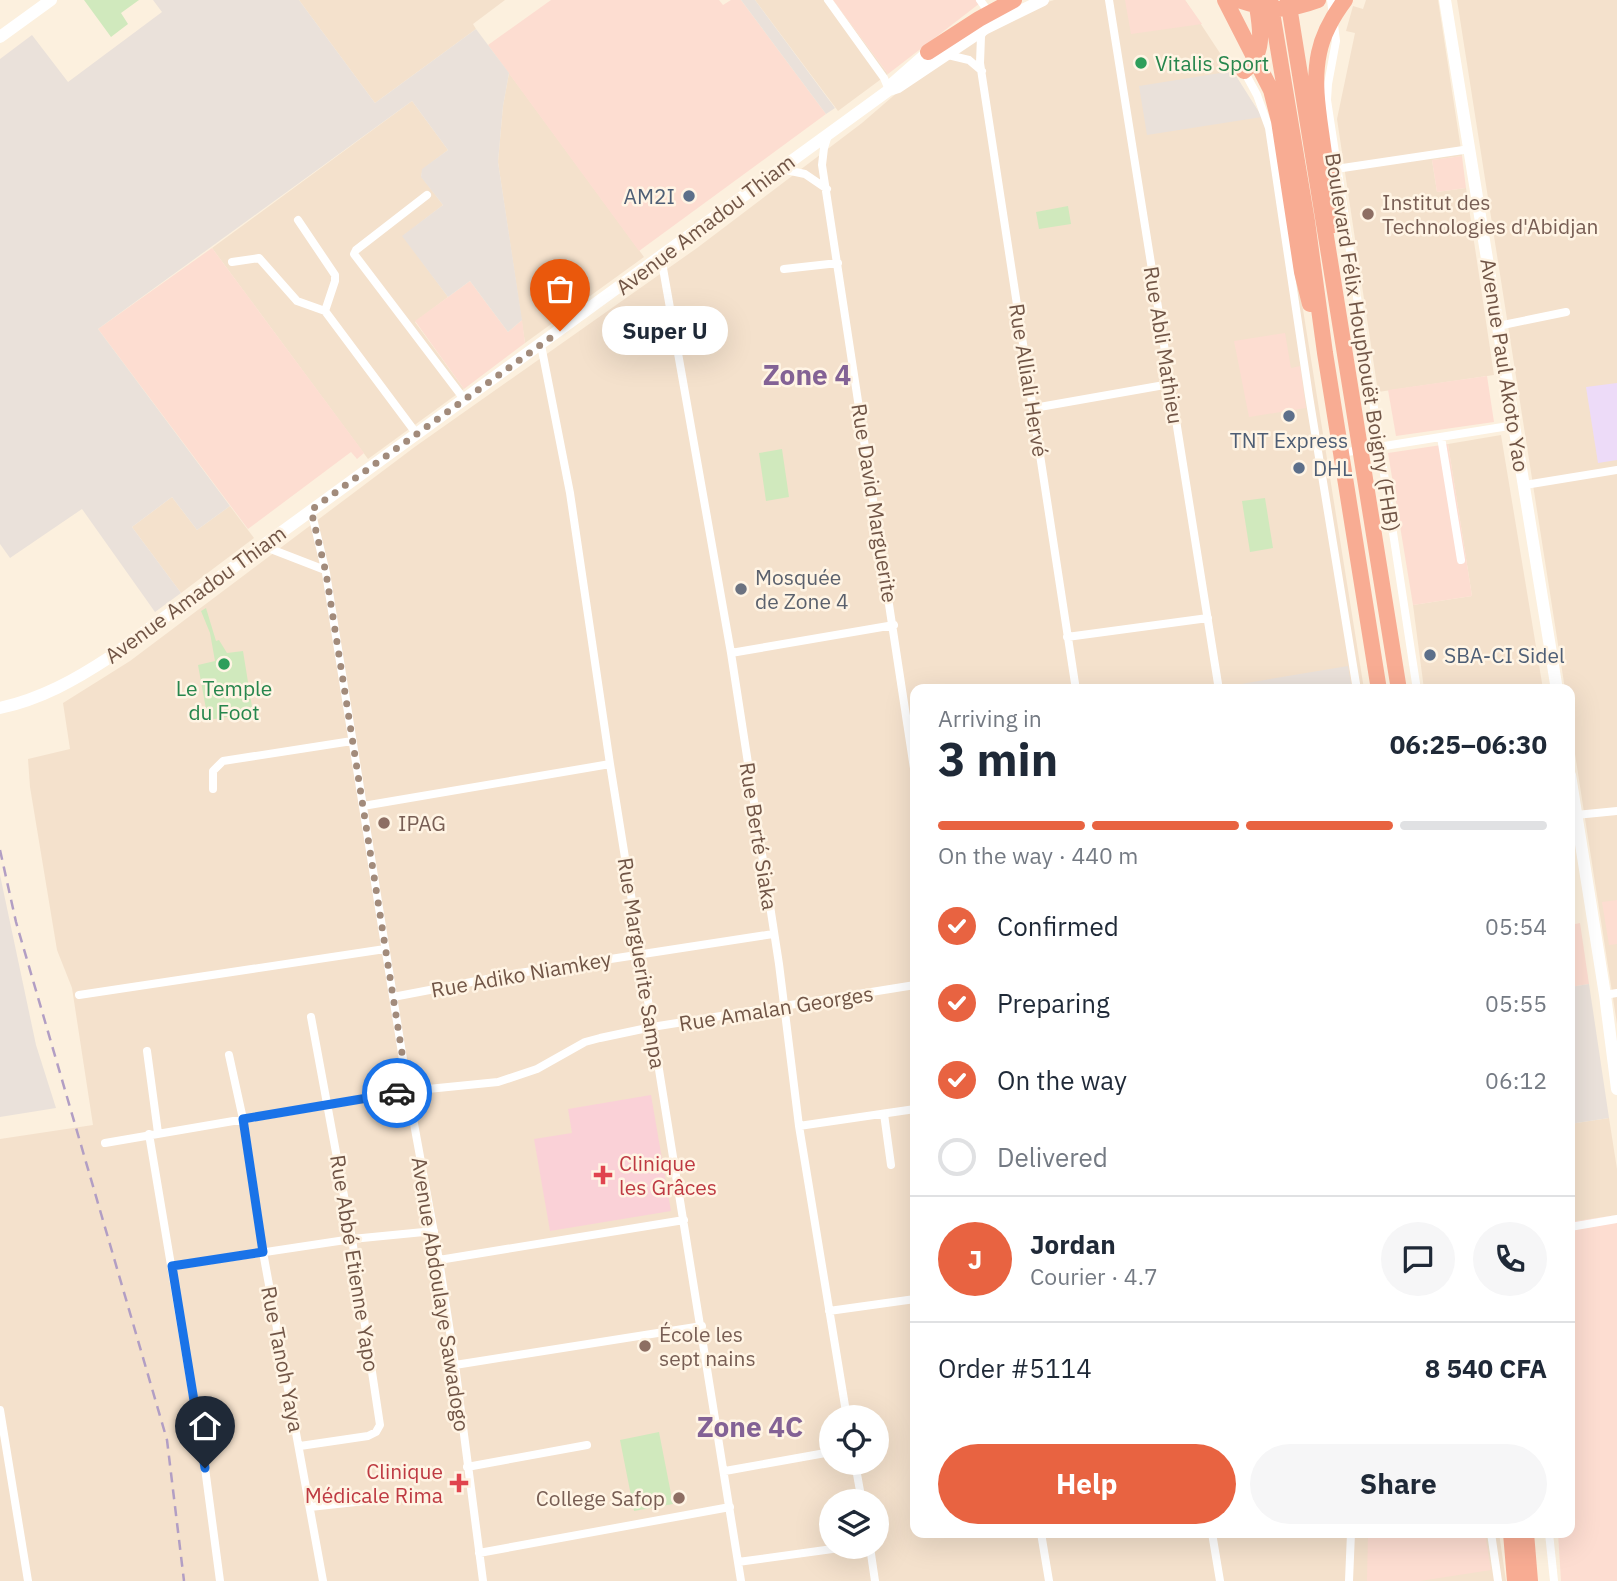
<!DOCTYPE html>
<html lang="en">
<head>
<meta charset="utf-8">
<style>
  :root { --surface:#fff; --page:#f6f6f7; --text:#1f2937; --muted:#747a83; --line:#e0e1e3; --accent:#e86341 }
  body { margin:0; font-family:"IBM Plex Sans",sans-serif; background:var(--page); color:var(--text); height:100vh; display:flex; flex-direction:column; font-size:26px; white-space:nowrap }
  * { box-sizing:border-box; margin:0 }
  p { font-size:23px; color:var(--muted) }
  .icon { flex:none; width:38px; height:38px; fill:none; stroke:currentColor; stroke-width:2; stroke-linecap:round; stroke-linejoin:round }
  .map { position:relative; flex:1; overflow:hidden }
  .panel { position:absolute; left:910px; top:684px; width:665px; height:854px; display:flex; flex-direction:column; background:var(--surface); border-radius:14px; box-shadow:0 7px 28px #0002 }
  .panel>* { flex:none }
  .tools { position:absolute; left:819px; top:1405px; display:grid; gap:14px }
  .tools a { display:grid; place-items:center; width:70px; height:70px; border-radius:50%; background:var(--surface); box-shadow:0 7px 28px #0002; font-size:35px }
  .pin { position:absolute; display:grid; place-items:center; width:60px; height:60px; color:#fff; margin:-72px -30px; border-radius:50% 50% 50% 0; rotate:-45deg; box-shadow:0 0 7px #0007 }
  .pin .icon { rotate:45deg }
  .courier { position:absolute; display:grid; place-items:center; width:70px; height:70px; margin:-35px; border:5px solid #1a73e8; border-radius:50%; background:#fff; color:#222; box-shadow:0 2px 9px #0007 }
  .bubble { position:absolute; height:49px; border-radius:24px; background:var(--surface); box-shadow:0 7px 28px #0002; font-size:23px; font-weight:800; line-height:49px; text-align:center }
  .summary em { font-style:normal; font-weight:800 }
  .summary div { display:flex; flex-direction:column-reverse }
  .summary { display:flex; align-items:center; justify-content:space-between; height:119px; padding:0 28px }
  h1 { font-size:46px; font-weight:800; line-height:52px }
  .bar { display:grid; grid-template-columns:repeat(4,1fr); gap:10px 7px; align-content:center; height:84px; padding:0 28px }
  .bar i { height:9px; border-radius:5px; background:var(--line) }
  .bar .current { background:var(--accent) }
  .bar p { grid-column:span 4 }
  .line { display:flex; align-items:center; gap:18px; padding:0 28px; border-top:2px solid var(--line) }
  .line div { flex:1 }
  .round { display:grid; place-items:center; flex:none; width:74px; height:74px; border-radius:37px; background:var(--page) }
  ol { padding:0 28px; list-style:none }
  li { display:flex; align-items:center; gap:21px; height:77px }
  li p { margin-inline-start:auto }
  li .icon { padding:7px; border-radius:50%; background:var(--accent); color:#fff; stroke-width:4 }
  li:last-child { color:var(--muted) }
  li i { width:38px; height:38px; border:4px solid var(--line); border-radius:50% }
  .button { display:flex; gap:14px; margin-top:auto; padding:14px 28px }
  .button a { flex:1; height:80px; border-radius:42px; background:var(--accent); color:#fff; font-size:28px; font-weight:800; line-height:80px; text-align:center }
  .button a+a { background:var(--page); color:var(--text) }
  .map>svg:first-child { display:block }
  .residential { fill:#f4e1cc; fill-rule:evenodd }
  .commercial { fill:#fdddd1 }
  .industrial { fill:#eae1da }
  .education { fill:#eddbf8 }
  .medical { fill:#fad1d7 }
  .green { fill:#d0e9bd }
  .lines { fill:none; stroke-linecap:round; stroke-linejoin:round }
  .street { stroke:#fff; stroke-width:8 }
  .secondary { stroke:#fff; stroke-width:12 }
  .highway { stroke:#f8ac93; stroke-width:16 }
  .rail { stroke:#b29ec4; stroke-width:2.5; stroke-dasharray:10 7; stroke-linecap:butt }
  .done { stroke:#a28b7b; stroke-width:7; stroke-dasharray:0 12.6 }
  .route { stroke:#1a73e8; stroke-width:9 }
  .leisure-dot { fill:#2e9e5b; stroke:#fff4e4; stroke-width:2.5 }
  .service-dot { fill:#5c6f8a; stroke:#fff4e4; stroke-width:2.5 }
  .education-dot { fill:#8d6e63; stroke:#fff4e4; stroke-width:2.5 }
  .worship-dot { fill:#6b7280; stroke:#fff4e4; stroke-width:2.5 }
  .health-dot { fill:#e0444e; stroke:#fff4e4; stroke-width:2.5 }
  .labels { text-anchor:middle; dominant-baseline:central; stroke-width:5; stroke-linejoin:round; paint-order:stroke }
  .leisure-label { font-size:21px; fill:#27864d; stroke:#fff4e4; text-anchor:start }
  .service-label { font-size:21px; fill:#4e5e75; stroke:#fff4e4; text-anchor:start }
  .education-label { font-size:21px; fill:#785e54; stroke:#fff4e4; text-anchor:start }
  .street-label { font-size:21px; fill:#715546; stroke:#fff4e4 }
  .worship-label { font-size:21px; fill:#5b616d; stroke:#fff4e4; text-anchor:start }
  .health-label { font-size:21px; fill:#be3a42; stroke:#fff4e4; text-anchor:start }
  .district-label { font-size:28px; font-weight:bold; fill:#836295; stroke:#fff4e4 }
</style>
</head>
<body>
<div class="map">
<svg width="1617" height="1581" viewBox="0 0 1617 1581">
  <rect width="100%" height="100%" fill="#fcf0de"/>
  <!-- residential -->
  <path class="residential" d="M299 0H505L473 24 476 29 375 103Z
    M755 0H833L888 74 838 111Z
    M1054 0H1185L1262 117 1274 129 1364 689 915 690V1533H1499L1506 1581H0V1139L93 1125 72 988 57 950 30 787 28 759 70 749 63 703 130 661 416 446 697 248 862 123 899 91 999 18ZM831 1418H877V1463H831ZM831 1502H877V1547H831Z
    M1366 0H1438L1462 156 1432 160 1437 192 1466 188 1494 375 1378 392 1337 119 1355 33 1346 31 1353 6 1363 9Z
    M1457 0H1617V1024L1570 722V690L1565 689Z
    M509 73 644 257 525 343 498 162 503 106Z
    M412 101 448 150 423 169 421 176 443 205 403 236 448 297 415 322 464 389 368 459 212 248Z
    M1501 435 1543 689H1424L1413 605 1472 596 1448 444Z
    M172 497 197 530 230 506 254 538 181 593 132 527Z
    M1609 1118 1617 1169V1215L1570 1222V1124Z"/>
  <!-- commercial -->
  <path class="commercial" d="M551 0H719L723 5 731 0H741L826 114 639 251 488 45Z
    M833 0H984L888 74Z
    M1125 0H1185L1202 24 1131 34Z
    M1462 156 1466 188 1437 192 1432 160Z
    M212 248 364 453 357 459 351 452 248 529 98 329Z
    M470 281 508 332 522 320 525 343 464 389 415 321Z
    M1285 333 1291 368 1300 366 1306 408 1249 417 1234 341Z
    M1487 376 1494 422 1396 436 1388 390Z
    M1448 444 1472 596 1413 605 1388 453Z
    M1617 900V944L1609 945 1602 902Z
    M1580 923 1589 984 1570 987V925Z
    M1617 1215V1581H1561L1558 1533H1570V1222Z
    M1368 1533H1485L1491 1570 1420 1581H1367Z"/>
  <!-- industrial -->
  <path class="industrial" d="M153 0H299L375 103 476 29 509 73 503 106 498 162 522 320 508 332 470 281 448 297 402 236 443 205 421 177 422 169 448 150 412 101 98 329 230 506 197 530 172 497 132 527 181 593 155 612 82 509 10 558 0 544V59L32 35 68 82 162 12Z
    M741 0H755L835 108 826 114Z
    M1233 71 1262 117 1147 135 1139 86Z
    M1348 666 1352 689H1236L1235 685Z
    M0 875 36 1045 56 1108 0 1117Z
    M1589 984 1609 1118 1570 1124V987Z"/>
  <!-- education -->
  <path class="education" d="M1617 383V460L1598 463 1586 387Z"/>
  <!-- medical -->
  <path class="medical" d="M651 1095 671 1211 550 1231 534 1139 572 1133 568 1109Z"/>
  <!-- green -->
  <path class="green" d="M84 0H139L121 13 128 24 111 37Z
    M1068 206 1071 224 1039 229 1036 212Z
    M782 449 789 497 766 501 759 453Z
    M1265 498 1273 548 1250 552 1242 501Z
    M206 608 216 641 219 640 227 653 243 651 253 713 208 720 198 665 215 661 210 633 201 611Z
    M659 1432 673 1504 634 1511 620 1440Z"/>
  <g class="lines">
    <!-- street -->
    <path class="street" d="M828 0 884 78 889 90
      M980 0 985 7
      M1109 0 1219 690
      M1331 0 1336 41 1328 84 1327 100 1417 690
      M984 30 981 36 980 63 1076 690
      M948 55 969 60 982 71
      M1244 71 1257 95 1269 128 1309 396 1357 690
      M828 135 824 148 822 165 915 775
      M781 169 805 174 827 189
      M1336 169 1470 149
      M427 195 356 250 354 254 464 399
      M298 220 335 275V281L325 311
      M661 257 731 653 779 964 799 1126 847 1418
      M232 262 259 258 297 301 325 311 416 433
      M784 269 838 263
      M1498 326 1566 312
      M541 345 570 493 610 764 741 1581
      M1034 408 1170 384
      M1441 437 1461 560
      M1341 453 1515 425
      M1525 485 1617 470
      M311 510 326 573 408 1091 439 1260 455 1365 483 1581
      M263 546 325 570
      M1067 637 1208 618
      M731 653 894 625
      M213 789V771L223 761 352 741
      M363 806 610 764
      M1576 815 1617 811
      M79 995 385 949
      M1605 995 1617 993
      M393 997 513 974 773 934
      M147 1051 158 1133
      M229 1055 243 1119 263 1252 323 1581
      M884 1114 891 1165
      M799 1126 915 1109
      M149 1134 205 1468 220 1581
      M105 1143 408 1091 498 1082 537 1069 585 1042 600 1038 652 1027 915 985
      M1570 1227 1617 1219
      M439 1260 684 1220
      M172 1266 352 1239 434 1231
      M829 1311 915 1299
      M455 1365 702 1326
      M0 1410 28 1581
      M300 1446 368 1436 376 1432 380 1425 352 1239 311 1017
      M855 1463 862 1502
      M467 1467 587 1445
      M725 1471 831 1452
      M310 1507 383 1499
      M1041 1533 1049 1581
      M1212 1533 1220 1581
      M1491 1533 1498 1581
      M1549 1533 1554 1581
      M870 1547 875 1581
      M479 1553 730 1507
      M738 1562 847 1547
      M1349 1581 1351 1533"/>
    <!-- secondary -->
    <path class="secondary" d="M1445 0 1557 690
      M0 37 51 0
      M893 83 934 47
      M0 708C41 699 75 680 110 657L889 90 898 87 986 28 1043 0
      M1570 775 1605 995 1617 1089"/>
    <!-- highway -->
    <path class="highway" d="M1225 0 1271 90 1279 121 1302 272 1310 304
      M1238 0C1271 11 1286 12 1318 0
      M1270 0 1307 221 1325 353 1379 690
      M1288 0 1399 690
      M928 52 979 19 1014 0
      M1244 71C1267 52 1260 26 1256 0
      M1334 225C1330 196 1326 168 1322 139 1318 111 1313 81 1319 53 1323 33 1333 16 1345 0
      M1511 1533 1515 1581
      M1526 1533 1530 1581"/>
    <!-- rail -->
    <path class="rail" d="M0 850 16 922 167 1440 184 1581"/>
  </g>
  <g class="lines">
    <!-- done -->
    <path class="done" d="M397 1093 408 1091 326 573 311 510 560 331"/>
    <!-- route -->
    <path class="route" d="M205 1468 172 1266 263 1252 243 1119 397 1093"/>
  </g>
  <!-- markers -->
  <g class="leisure-dot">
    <circle cx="1141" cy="63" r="7"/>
    <circle cx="224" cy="664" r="7"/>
  </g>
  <g class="service-dot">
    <circle cx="689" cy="196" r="7"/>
    <circle cx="1289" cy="416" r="7"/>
    <circle cx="1299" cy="468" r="7"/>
    <circle cx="1430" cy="655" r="7"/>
  </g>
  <g class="education-dot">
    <circle cx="1368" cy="214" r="7"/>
    <circle cx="384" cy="823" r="7"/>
    <circle cx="645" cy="1346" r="7"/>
    <circle cx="679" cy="1498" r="7"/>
  </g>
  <circle class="worship-dot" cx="741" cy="589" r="7"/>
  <g class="health-dot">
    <path d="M599.5 1164.5h7v7h7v7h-7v7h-7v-7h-7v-7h7z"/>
    <path d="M455.5 1472.5h7v7h7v7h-7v7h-7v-7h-7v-7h7z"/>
  </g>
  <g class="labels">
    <!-- leisure labels -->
    <g class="leisure-label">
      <text x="1155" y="63">Vitalis Sport</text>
      <text x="224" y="688" text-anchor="middle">Le Temple<tspan x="224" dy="24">du Foot</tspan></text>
    </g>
    <!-- service labels -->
    <g class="service-label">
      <text x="675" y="196" text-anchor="end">AM2I</text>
      <text x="1289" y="440" text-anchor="middle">TNT Express</text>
      <text x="1313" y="468">DHL</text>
      <text x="1444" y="655">SBA-CI Sidel</text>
    </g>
    <!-- education labels -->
    <g class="education-label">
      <text x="1382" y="202">Institut des<tspan x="1382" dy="24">Technologies d'Abidjan</tspan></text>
      <text x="398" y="823">IPAG</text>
      <text x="659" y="1334">École les<tspan x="659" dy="24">sept nains</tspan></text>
      <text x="665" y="1498" text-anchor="end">College Safop</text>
    </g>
    <!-- street labels -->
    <g class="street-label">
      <text transform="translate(705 224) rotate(-37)">Avenue Amadou Thiam</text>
      <text transform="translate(1363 342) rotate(81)">Boulevard Félix Houphouët Boigny (FHB)</text>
      <text transform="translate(1164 345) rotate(81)">Rue Abli Mathieu</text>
      <text transform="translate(1505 365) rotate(81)">Avenue Paul Akoto Yao</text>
      <text transform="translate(1029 380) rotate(81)">Rue Alliali Hervé</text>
      <text transform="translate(875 503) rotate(81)">Rue David Marguerite</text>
      <text transform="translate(195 594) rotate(-36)">Avenue Amadou Thiam</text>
      <text transform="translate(759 836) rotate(81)">Rue Berté Siaka</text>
      <text transform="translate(642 963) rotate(81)">Rue Marguerite Sampa</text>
      <text transform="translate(521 974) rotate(-10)">Rue Adiko Niamkey</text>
      <text transform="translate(776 1008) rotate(-9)">Rue Amalan Georges</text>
      <text transform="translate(355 1263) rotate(81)">Rue Abbé Etienne Yapo</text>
      <text transform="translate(441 1294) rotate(81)">Avenue Abdoulaye Sawadogo</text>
      <text transform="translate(283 1359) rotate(79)">Rue Tanoh Yaya</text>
    </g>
    <!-- worship labels -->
    <g class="worship-label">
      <text x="755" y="577">Mosquée<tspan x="755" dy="24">de Zone 4</tspan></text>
    </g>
    <!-- health labels -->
    <g class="health-label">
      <text x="619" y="1163">Clinique<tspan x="619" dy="24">les Grâces</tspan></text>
      <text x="443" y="1471" text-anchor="end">Clinique<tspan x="443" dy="24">Médicale Rima</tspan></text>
    </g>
    <!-- district labels -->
    <g class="district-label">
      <text x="807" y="374">Zone 4</text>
      <text x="750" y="1426">Zone 4C</text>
    </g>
  </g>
</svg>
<div class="tools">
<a><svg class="icon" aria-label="locate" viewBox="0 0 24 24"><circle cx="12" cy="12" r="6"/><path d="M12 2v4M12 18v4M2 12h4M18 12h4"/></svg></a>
<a><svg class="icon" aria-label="layers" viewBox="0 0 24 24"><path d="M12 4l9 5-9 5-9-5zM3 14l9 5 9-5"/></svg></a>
</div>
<div class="pin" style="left:560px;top:331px;background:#ea580c"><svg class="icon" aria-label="bag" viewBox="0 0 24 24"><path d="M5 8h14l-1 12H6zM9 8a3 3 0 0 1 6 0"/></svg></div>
<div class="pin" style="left:205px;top:1468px;background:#1f2937"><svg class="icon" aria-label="home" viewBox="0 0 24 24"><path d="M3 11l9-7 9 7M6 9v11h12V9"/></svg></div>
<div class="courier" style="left:397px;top:1093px"><svg class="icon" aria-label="car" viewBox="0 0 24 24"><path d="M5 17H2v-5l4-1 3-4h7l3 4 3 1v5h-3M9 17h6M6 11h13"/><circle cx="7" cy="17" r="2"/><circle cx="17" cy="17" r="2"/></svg></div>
<div class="bubble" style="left:602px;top:306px;width:126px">Super U</div>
<section class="panel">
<div class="summary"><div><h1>3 min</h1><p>Arriving in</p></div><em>06:25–06:30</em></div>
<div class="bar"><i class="current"></i><i class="current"></i><i class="current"></i><i></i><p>On the way · 440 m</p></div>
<ol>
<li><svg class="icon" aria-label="check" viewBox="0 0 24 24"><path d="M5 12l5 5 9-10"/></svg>Confirmed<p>05:54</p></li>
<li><svg class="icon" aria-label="check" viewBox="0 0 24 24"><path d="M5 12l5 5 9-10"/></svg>Preparing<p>05:55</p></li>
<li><svg class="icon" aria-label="check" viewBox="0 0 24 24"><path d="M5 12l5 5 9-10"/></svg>On the way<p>06:12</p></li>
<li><i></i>Delivered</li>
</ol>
<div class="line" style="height:126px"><b class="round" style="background:var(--accent);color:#fff">J</b><div><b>Jordan</b><p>Courier · 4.7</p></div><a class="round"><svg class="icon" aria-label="chat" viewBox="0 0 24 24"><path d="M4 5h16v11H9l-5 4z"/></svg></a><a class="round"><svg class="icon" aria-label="phone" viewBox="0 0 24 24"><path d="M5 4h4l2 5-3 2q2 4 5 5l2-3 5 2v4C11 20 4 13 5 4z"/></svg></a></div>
<div class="line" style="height:91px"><div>Order #5114</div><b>8 540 CFA</b></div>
<div class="button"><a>Help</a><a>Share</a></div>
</section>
</div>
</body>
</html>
